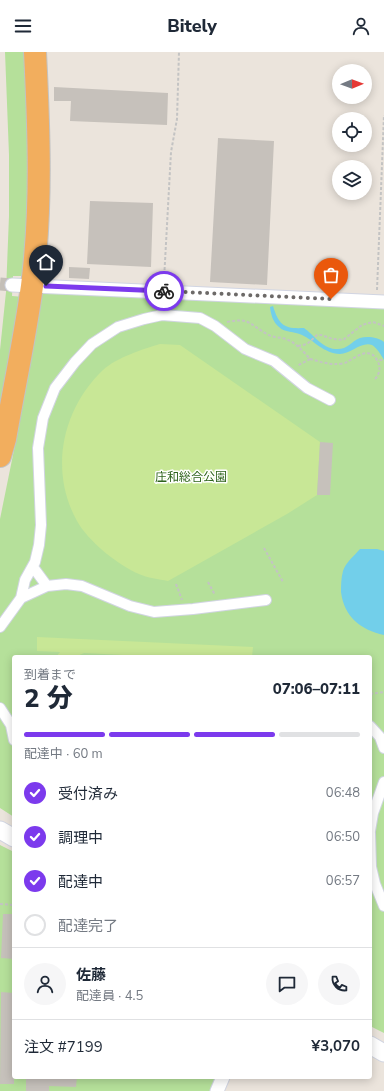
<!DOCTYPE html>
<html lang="ja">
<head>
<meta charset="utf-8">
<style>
  :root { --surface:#fff; --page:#f6f6f7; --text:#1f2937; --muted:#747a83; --line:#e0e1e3; --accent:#7c3aed }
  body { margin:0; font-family:"Nunito Sans","Noto Sans JP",sans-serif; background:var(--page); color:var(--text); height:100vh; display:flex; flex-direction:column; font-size:15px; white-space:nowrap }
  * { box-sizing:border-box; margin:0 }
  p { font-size:13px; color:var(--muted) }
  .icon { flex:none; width:22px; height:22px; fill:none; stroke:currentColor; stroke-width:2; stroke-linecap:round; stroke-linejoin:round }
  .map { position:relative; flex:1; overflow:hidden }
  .panel { position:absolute; left:12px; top:603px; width:360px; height:424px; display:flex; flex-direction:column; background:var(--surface); border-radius:4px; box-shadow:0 2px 10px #0003 }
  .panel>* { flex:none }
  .needle { width:26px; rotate:89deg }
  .controls { position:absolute; left:332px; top:12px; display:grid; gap:8px }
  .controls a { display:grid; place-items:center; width:40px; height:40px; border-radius:50%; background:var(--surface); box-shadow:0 2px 10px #0003; font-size:20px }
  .pin { position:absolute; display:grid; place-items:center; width:34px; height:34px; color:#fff; margin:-41px -17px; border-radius:50% 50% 50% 0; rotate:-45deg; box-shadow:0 0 4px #0007 }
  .pin .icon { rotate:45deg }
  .courier { position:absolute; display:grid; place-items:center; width:40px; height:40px; margin:-20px; border:3px solid #7c3aed; border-radius:50%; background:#fff; color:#222; box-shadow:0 1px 5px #0007 }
  .headline em { font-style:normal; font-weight:800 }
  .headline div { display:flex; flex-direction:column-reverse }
  .headline { display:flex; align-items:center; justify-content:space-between; height:68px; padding:0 12px }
  h1 { font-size:26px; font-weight:800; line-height:30px }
  .bar { display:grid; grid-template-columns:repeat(4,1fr); gap:6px 4px; align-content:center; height:48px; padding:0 12px }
  .bar i { height:5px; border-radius:3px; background:var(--line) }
  .bar .current { background:var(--accent) }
  .bar p { grid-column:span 4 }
  .line { display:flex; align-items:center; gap:10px; padding:0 12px; border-top:1px solid var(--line) }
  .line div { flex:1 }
  .round { display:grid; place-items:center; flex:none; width:42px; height:42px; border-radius:21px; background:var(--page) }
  ol { padding:0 12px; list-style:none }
  li { display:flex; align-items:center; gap:12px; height:44px }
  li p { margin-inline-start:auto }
  li .icon { padding:4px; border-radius:50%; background:var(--accent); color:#fff; stroke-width:4 }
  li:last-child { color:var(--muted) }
  li i { width:22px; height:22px; border:2px solid var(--line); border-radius:50% }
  header { display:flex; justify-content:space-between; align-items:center; height:52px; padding:0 12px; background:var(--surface); font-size:18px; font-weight:800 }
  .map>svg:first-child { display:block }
  .green { fill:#b5e09a }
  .pitch { fill:#c8e796 }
  .water { fill:#72cfea }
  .building { fill:#c6c1bb }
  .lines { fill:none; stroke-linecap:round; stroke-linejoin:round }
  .minor-tunnel { stroke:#c4bfb8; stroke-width:13; stroke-dasharray:13 6; stroke-linecap:butt }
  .pedestrian-casing { stroke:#d1d5e2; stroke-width:12 }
  .minor-casing { stroke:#d1d5e2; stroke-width:15 }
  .tertiary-casing { stroke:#d1d5e2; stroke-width:19 }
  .trunk-casing { stroke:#c3c3c3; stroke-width:24 }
  .path { stroke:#c3c3c3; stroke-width:2; stroke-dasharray:3 2; stroke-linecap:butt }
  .pedestrian { stroke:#fff; stroke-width:10 }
  .minor { stroke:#fff; stroke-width:13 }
  .tertiary { stroke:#fff; stroke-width:17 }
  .trunk { stroke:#f2ae5e; stroke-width:22 }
  .done { stroke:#6d6a68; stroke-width:4; stroke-dasharray:0 7.2 }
  .route { stroke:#7c3aed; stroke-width:5 }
  .labels { text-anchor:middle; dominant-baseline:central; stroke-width:3; stroke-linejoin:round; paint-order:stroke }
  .park-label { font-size:12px; fill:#2e631c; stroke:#fff }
</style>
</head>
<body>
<header><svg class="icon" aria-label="menu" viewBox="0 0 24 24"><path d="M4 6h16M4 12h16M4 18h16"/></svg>Bitely<svg class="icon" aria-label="person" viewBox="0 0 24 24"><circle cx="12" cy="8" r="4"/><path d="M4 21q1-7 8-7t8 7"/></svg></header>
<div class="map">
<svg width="384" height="1039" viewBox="0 0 384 1039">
  <rect width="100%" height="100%" fill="#ebe4dc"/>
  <!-- green -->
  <path class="green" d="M5 0H30L33 47 25 224H13L12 244 24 245 0 373V298L6 240 9 164V103Z
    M42 239 384 256V981L370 974V605H14V765L0 756V467L14 398Z
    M0 793 14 800V1025H219L213 1039H0Z"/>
  <!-- pitch -->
  <path class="pitch" d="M160 292 180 293 320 390 317 443 287 462 168 529C159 527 147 526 139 522 118 513 88 489 77 469 49 419 62 357 103 318 116 306 143 297 160 292Z
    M37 585 253 595 252 605H162L84 601 75 605H56L60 600 37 599Z"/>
  <!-- water -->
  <path class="water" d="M273 254C279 274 285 277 304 276 314 283 322 296 335 297 348 298 350 290 360 286 367 284 378 285 384 290V308C381 303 377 296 372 293 362 289 350 302 340 302 323 301 315 289 302 283 294 279 285 281 279 275 273 270 271 263 270 255Z
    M360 497H377L384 499V583C361 578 344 565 341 540 341 534 341 526 343 519 346 510 354 504 360 497Z"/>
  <!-- building -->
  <path class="building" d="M54 35 168 41 167 73 70 69 71 49H54Z
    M218 86 274 89 267 233 210 230Z
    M90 149 153 151 151 215 87 212Z
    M69 215 90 216 89 227 69 226Z
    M320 390 333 391 330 443H317Z
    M3 862H14V907L1 906Z
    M1 940 14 941V1032H0Z
    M26 1025H77L76 1035 49 1034V1039H26Z"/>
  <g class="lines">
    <!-- minor-tunnel -->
    <path class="minor-tunnel" d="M0 232 12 233"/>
    <defs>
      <path id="pedestrian" d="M33 515 47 534 21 546 25 528 35 510 39 493 41 473 38 396 43 366 55 336 75 310 92 292 118 275 144 267 162 263 200 266 215 274 245 297 274 309 307 336 330 348
        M47 534 66 532 82 534 130 554 154 560 193 557 266 548
        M0 575 21 546
        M0 656 11 673 14 688
        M370 674 380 685 384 696
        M370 779 373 761 384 730
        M370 781 371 815 375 832 384 854"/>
      <path id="minor" d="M12 233 384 250
        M217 1039 223 1025"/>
      <path id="tertiary" d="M0 778 14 786
        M370 993 384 1001"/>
      <path id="trunk" d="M0 404 5 387C14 336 25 285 32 234 42 156 39 78 35 0"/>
    </defs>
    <!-- pedestrian casing -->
    <use href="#pedestrian" class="pedestrian-casing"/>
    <!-- minor casing -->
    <use href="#minor" class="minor-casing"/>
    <!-- tertiary casing -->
    <use href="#tertiary" class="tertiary-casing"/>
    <!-- trunk casing -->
    <use href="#trunk" class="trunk-casing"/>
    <!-- path -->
    <path class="path" d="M164 228 171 100 177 67 179 0
      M377 238 384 63
      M227 270C250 265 250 273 267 282 273 286 280 285 286 287 296 291 303 299 310 307L297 314
      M298 294 307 292 317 283H321L333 287 343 288 362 273 373 270 384 274
      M310 307C318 309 326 312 335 312 338 312 344 312 347 310 356 305 370 294 377 308H384
      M375 327C380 322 381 314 377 308
      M264 496 283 530
      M208 530 215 543
      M176 532 182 548
      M370 642 384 640
      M0 852 14 853"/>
    <!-- pedestrian -->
    <use href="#pedestrian" class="pedestrian"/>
    <!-- minor -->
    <use href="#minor" class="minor"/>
    <!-- tertiary -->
    <use href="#tertiary" class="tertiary"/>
    <!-- trunk -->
    <use href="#trunk" class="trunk"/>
  </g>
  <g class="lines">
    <!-- done -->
    <path class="done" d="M164 239 331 247"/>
    <!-- route -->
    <path class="route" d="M46 234 164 239"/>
  </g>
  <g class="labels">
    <!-- park labels -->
    <g class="park-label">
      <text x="191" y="425">庄和総合公園</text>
    </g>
  </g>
</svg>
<div class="controls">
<a><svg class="needle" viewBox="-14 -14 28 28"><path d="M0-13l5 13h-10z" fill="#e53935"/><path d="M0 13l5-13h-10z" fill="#747a83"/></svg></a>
<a><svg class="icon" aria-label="locate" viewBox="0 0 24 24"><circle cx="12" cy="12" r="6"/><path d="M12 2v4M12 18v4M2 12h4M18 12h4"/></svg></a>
<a><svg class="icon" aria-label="layers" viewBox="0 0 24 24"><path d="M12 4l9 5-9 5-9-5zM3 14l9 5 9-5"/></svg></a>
</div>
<div class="pin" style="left:331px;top:247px;background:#ea580c"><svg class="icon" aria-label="bag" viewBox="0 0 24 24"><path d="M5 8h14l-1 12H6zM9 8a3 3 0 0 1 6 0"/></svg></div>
<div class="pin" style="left:46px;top:234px;background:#1f2937"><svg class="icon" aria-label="home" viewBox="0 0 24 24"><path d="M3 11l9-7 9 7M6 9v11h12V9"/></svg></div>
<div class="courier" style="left:164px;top:239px"><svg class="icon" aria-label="bike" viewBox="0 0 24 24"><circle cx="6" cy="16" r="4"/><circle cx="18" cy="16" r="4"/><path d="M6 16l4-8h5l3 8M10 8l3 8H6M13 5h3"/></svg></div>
<section class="panel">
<div class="headline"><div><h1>2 分</h1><p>到着まで</p></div><em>07:06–07:11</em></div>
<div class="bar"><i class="current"></i><i class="current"></i><i class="current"></i><i></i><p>配達中 · 60 m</p></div>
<ol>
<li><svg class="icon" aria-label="check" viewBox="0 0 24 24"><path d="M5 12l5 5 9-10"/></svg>受付済み<p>06:48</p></li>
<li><svg class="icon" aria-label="check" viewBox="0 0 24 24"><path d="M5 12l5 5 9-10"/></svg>調理中<p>06:50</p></li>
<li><svg class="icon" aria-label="check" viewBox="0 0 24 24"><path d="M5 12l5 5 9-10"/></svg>配達中<p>06:57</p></li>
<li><i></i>配達完了</li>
</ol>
<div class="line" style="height:72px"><a class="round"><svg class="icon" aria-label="person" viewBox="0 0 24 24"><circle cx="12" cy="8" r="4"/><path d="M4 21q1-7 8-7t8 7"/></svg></a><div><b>佐藤</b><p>配達員 · 4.5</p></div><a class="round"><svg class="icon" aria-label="chat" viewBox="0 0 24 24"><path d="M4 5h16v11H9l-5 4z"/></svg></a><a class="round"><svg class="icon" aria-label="phone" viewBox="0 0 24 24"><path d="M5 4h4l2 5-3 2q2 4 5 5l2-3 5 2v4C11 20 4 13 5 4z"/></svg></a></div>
<div class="line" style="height:52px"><div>注文 #7199</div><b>¥3,070</b></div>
</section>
</div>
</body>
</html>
